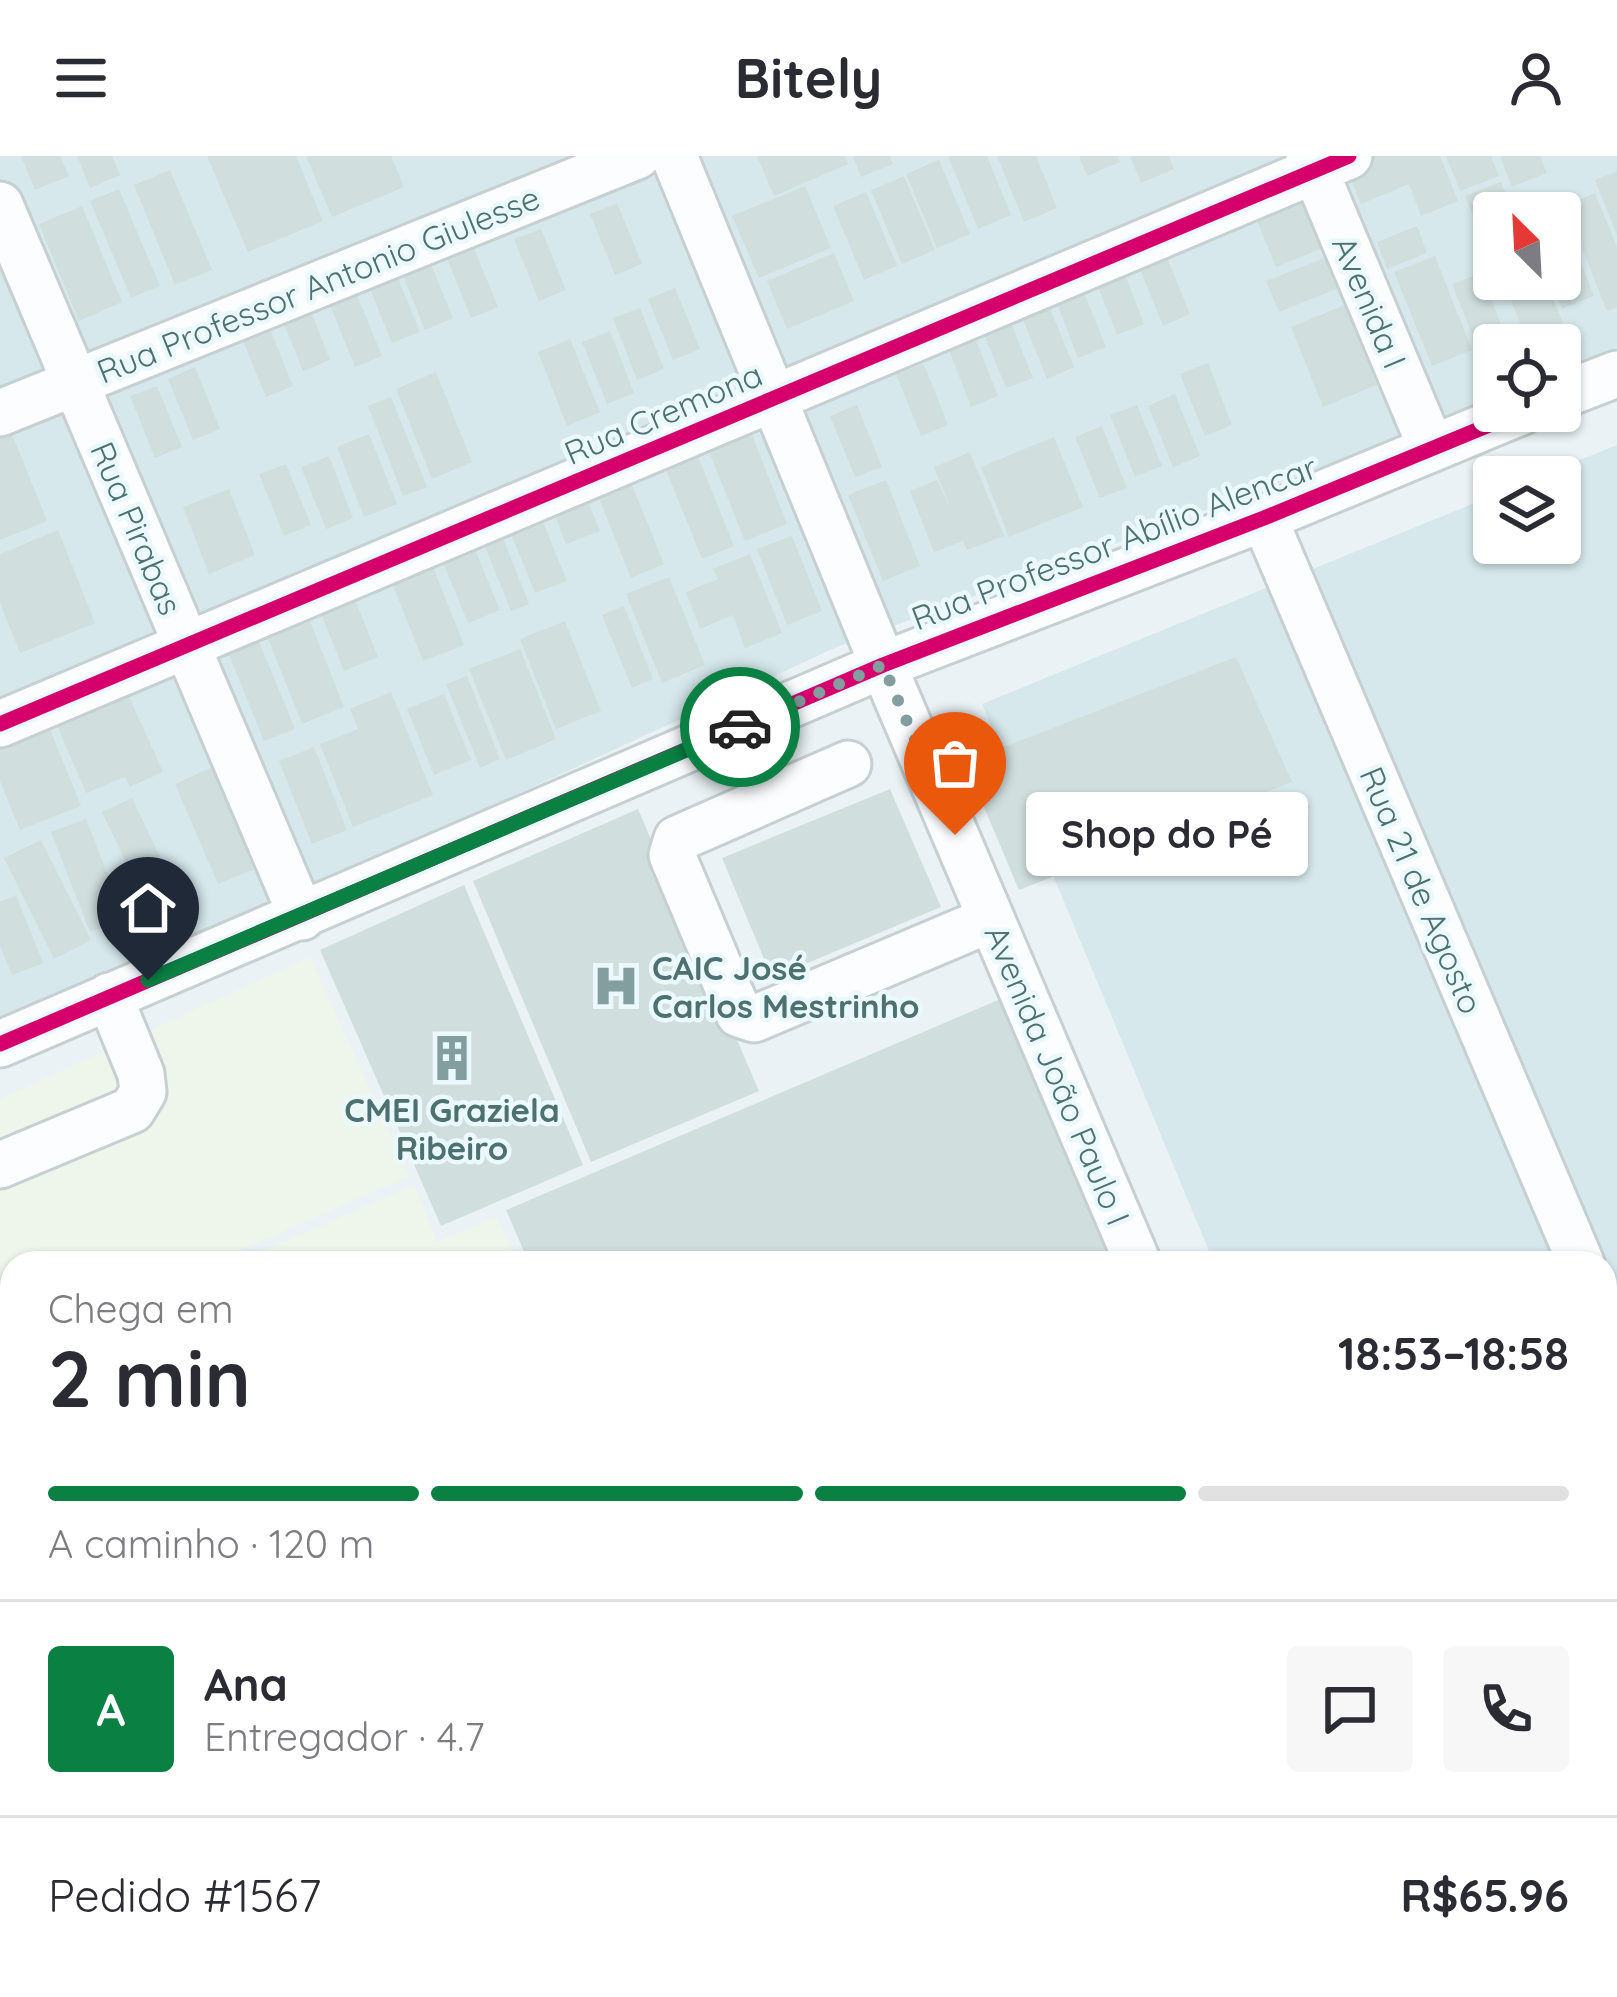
<!DOCTYPE html>
<html lang="pt">
<head>
<meta charset="utf-8">
<style>
  :root { --surface:#fff; --page:#f7f7f7; --text:#2b2b33; --muted:#7c7c81; --line:#e1e1e2; --accent:#0b8043 }
  body { margin:0; font-family:Quicksand,sans-serif; background:var(--page); color:var(--text); height:100vh; display:flex; flex-direction:column; font-size:45px; white-space:nowrap }
  * { box-sizing:border-box; margin:0 }
  p { font-size:39px; color:var(--muted) }
  .icon { flex:none; width:66px; height:66px; fill:none; stroke:currentColor; stroke-width:2; stroke-linecap:round; stroke-linejoin:round }
  .map { position:relative; flex:1; overflow:hidden }
  .side { position:absolute; left:0px; top:1095px; width:1617px; height:747px; display:flex; flex-direction:column; background:var(--surface); border-radius:36px 36px 0 0; box-shadow:0 3px 9px #0004 }
  .side>* { flex:none }
  .needle { width:78px; rotate:336deg }
  .buttons { position:absolute; left:1473px; top:36px; display:grid; gap:24px }
  .buttons a { display:grid; place-items:center; width:108px; height:108px; border-radius:12px; background:var(--surface); box-shadow:0 3px 9px #0004; font-size:60px }
  .pin { position:absolute; display:grid; place-items:center; width:102px; height:102px; color:#fff; margin:-123px -51px; border-radius:50% 50% 50% 0; rotate:-45deg; box-shadow:0 0 12px #0007 }
  .pin .icon { rotate:45deg }
  .courier { position:absolute; display:grid; place-items:center; width:120px; height:120px; margin:-60px; border:9px solid #0b8043; border-radius:50%; background:#fff; color:#222; box-shadow:0 3px 15px #0007 }
  .bubble { position:absolute; height:84px; border-radius:12px; background:var(--surface); box-shadow:0 3px 9px #0004; font-size:39px; font-weight:700; line-height:84px; text-align:center }
  .summary em { font-style:normal; font-weight:700 }
  .summary div { display:flex; flex-direction:column-reverse }
  .summary { display:flex; align-items:center; justify-content:space-between; height:204px; padding:0 48px }
  h1 { font-size:78px; font-weight:700; line-height:90px }
  .bar { display:grid; grid-template-columns:repeat(4,1fr); gap:18px 12px; align-content:center; height:144px; padding:0 48px }
  .bar i { height:15px; border-radius:9px; background:var(--line) }
  .bar .on { background:var(--accent) }
  .bar p { grid-column:span 4 }
  .line { display:flex; align-items:center; gap:30px; padding:0 48px; border-top:3px solid var(--line) }
  .line div { flex:1 }
  .round { display:grid; place-items:center; flex:none; width:126px; height:126px; border-radius:12px; background:var(--page) }
  header { display:flex; justify-content:space-between; align-items:center; height:156px; padding:0 48px; background:var(--surface); font-size:54px; font-weight:700 }
  .map>svg:first-child { display:block }
  .residential { fill:#d6e8ec; fill-rule:evenodd }
  .education { fill:#eef5eb }
  .building { fill:#d0dede }
  .lines { fill:none; stroke-linecap:round; stroke-linejoin:round }
  .minor-casing { stroke:#c6d0d2; stroke-width:51 }
  .minor { stroke:#fcfdfe; stroke-width:45 }
  .cycleway-casing { stroke:#ebf9fe; stroke-width:22 }
  .cycleway { stroke:#d6006c; stroke-width:15 }
  .done { stroke:#839e9f; stroke-width:12; stroke-dasharray:0 21.6 }
  .route { stroke:#0b8043; stroke-width:15 }
  .labels { text-anchor:middle; dominant-baseline:central; stroke-width:9; stroke-linejoin:round; paint-order:stroke }
  .street-label { font-size:33px; fill:#4c7170; stroke:#ebf9fe }
  .poi-label { font-size:33px; font-weight:bold; fill:#4c7170; stroke:#ebf9fe; text-anchor:start }
</style>
</head>
<body>
<header><svg class="icon" aria-label="menu" viewBox="0 0 24 24"><path d="M4 6h16M4 12h16M4 18h16"/></svg>Bitely<svg class="icon" aria-label="person" viewBox="0 0 24 24"><circle cx="12" cy="8" r="4"/><path d="M4 21q1-7 8-7t8 7"/></svg></header>
<div class="map">
<svg width="1617" height="1841" viewBox="0 0 1617 1841">
  <rect width="100%" height="100%" fill="#eaf2f5"/>
  <!-- residential -->
  <path class="residential" d="M0 0H1617V191L1560 215V189H1494V242L1399 282 837 491 279 748 0 864ZM1494 57H1560V123H1494Z
    M1617 289V1841H1519L1514 1830H1605V1107H1214L982 548 1494 339V387H1560V321H1538Z
    M0 1650 12 1678V1830H76L80 1841H0Z"/>
  <!-- education -->
  <path class="education" d="M310 801 409 1020 211 1107H12V1194L0 1199V943Z
    M414 1029 437 1085 497 1062 517 1107H236Z
    M12 1206V1419L4 1423 0 1414V1211Z"/>
  <!-- building -->
  <path class="building" d="M21 0H60L69 20 35 34Z
    M77 0H112L120 19 90 32Z
    M207 0H296L323 65 248 96Z
    M306 0H391L404 31 332 61Z
    M757 0H845L848 8 774 40Z
    M853 0H890L893 8 861 21Z
    M948 0H987L1011 59 978 73Z
    M997 0H1036L1057 52 1024 66Z
    M1079 0H1118L1120 6 1087 20Z
    M1130 0H1169L1174 13 1141 27Z
    M1362 0H1440L1458 45 1421 60 1409 28 1361 48 1344 7Z
    M1446 0H1491L1499 20 1460 35Z
    M1500 0H1540L1547 17 1512 31Z
    M939 4 970 78 937 92 906 18Z
    M170 14 212 114 175 129 134 29Z
    M1617 15V79L1595 24Z
    M904 20 935 94 902 108 871 34Z
    M1501 26 1513 56 1494 57V63L1477 69 1465 40Z
    M805 30 831 92 759 122 732 60Z
    M1305 32 1328 90 1276 111 1252 53Z
    M119 33 160 130 131 142 90 45Z
    M866 36 897 110 864 124 833 50Z
    M1595 37 1617 91V151L1607 155 1565 50Z
    M617 47 642 108 615 119 590 58Z
    M82 50 122 146 79 165 39 68Z
    M1560 55 1594 140 1562 153 1550 123H1560Z
    M1417 70 1427 97 1387 113 1377 86Z
    M541 73 566 134 539 145 514 83Z
    M473 90 498 151 471 162 446 100Z
    M1339 96 1351 127 1279 156 1266 125Z
    M834 97 854 145 787 173 767 125Z
    M1165 97 1190 158 1163 170 1138 108Z
    M1435 100 1472 194 1432 210 1394 116Z
    M428 101 453 162 425 174 400 112Z
    M1120 106 1144 168 1117 179 1093 118Z
    M395 115 420 176 392 187 367 126Z
    M1481 117 1509 189H1494V204L1484 208 1452 128Z
    M1502 123H1545L1565 172 1528 186Z
    M1081 129 1106 191 1078 202 1054 140Z
    M675 132 700 193 673 204 648 143Z
    M357 139 382 200 355 211 330 149Z
    M306 142 330 204 303 215 278 153Z
    M1345 149 1377 229 1323 251 1291 171Z
    M1049 150 1074 211 1047 223 1022 161Z
    M640 152 664 213 637 224 613 162Z
    M1008 160 1033 222 1006 232 981 171Z
    M268 168 293 230 266 241 241 180Z
    M610 175 634 237 607 248 582 186Z
    M974 179 998 240 971 251 947 189Z
    M570 183 600 256 567 270 538 196Z
    M1208 207 1232 269 1205 280 1180 218Z
    M924 208 948 269 921 280 896 218Z
    M195 211 220 273 193 284 168 223Z
    M436 216 472 306 432 323 396 233Z
    M157 230 182 291 155 302 130 240Z
    M1175 238 1200 300 1173 311 1148 250Z
    M391 241 427 331 403 340 368 250Z
    M857 249 882 311 855 321 830 260Z
    M1137 249 1162 310 1135 321 1110 259Z
    M1102 270 1127 332 1100 342 1075 281Z
    M10 273 47 365 0 384V278Z
    M750 274 787 368 745 385 707 291Z
    M369 278 397 348 364 361 337 291Z
    M1054 281 1083 351 1009 381 981 311Z
    M970 296 1004 380 967 394 963 385 934 396 910 335 937 324 952 356 934 311Z
    M697 298 734 390 702 403 665 311Z
    M329 300 353 362 326 373 301 311Z
    M286 308 311 369 284 380 259 318Z
    M626 314 664 408 631 422 593 327Z
    M886 324 920 410 883 425 848 339Z
    M229 333 255 399 209 418 183 351Z
    M583 333 600 375 566 388 550 346Z
    M541 361 567 425 535 437 509 373Z
    M498 369 529 448 511 455 479 376Z
    M58 374 95 467 20 497 0 447V398Z
    M469 379 500 454 468 467 437 392Z
    M792 380 822 455 787 469 757 393Z
    M427 396 464 489 423 505 386 412Z
    M750 398 782 477 745 492 733 459 700 473 686 436 718 423 713 413Z
    M669 421 705 509 662 527 626 438Z
    M352 436 378 501 344 515 318 450Z
    M304 450 344 551 302 568 262 467Z
    M624 450 653 523 632 532 602 459Z
    M565 465 601 555 556 573 520 483Z
    M258 483 295 573 264 585 228 496Z
    M520 493 556 583 506 604 469 513Z
    M1236 501 1292 626 1019 734 965 606Z
    M467 520 500 603 480 612 446 528Z
    M121 523 163 616 130 631 125 621 86 637 53 560Z
    M391 536 433 639 353 671 320 588 358 573 350 553Z
    M444 538 471 604 434 619 407 553Z
    M45 561 81 650 20 674 0 625V579Z
    M314 591 347 674 312 688 279 605Z
    M222 607 266 708 218 728 175 628Z
    M890 633 941 751 772 822 722 702Z
    M132 642 181 745 151 760 102 656Z
    M638 653 759 935 591 1006 473 725Z
    M86 663 125 762 90 776 51 676Z
    M41 684 91 784 54 803 4 702Z
    M464 729 583 1009 441 1070 320 794Z
    M16 739 43 807 12 819 0 790V746Z
    M1017 836 1131 1107H529L506 1054Z"/>
  <g class="lines">
    <defs>
      <path id="minor" d="M674 0 883 509 1138 1107
        M1309 0 1431 291
        M0 49 302 761
        M1560 240 1617 218
        M0 257 637 0
        M1264 362 1581 1107
        M0 568 1349 0
        M848 608 677 683 672 699 739 858 754 863 991 763
        M0 888 883 509 1264 362 1523 255
        M0 1009 132 954 143 936 141 918 109 840
        M1605 1164 1617 1193
        M0 1582 12 1613
        M104 1830 108 1841
        M1442 1830 1447 1841"/>
    </defs>
    <!-- minor casing -->
    <use href="#minor" class="minor-casing"/>
    <!-- minor -->
    <use href="#minor" class="minor"/>
    <defs>
      <path id="cycleway" d="M0 568 1349 0
        M0 888 883 509 1264 362 1523 255"/>
    </defs>
    <!-- cycleway casing -->
    <use href="#cycleway" class="cycleway-casing"/>
    <!-- cycleway -->
    <use href="#cycleway" class="cycleway"/>
  </g>
  <g class="lines">
    <!-- done -->
    <path class="done" d="M740 571 883 509 955 679"/>
    <!-- route -->
    <path class="route" d="M148 824 740 571"/>
  </g>
  <!-- icons -->
  <defs>
    <symbol id="hospital-bare" viewBox="-9 -9 18 18"><path d="M-5-5h3v3.5h4V-5h3V5h-3V1.5h-4V5h-3Z" fill="#839e9f" stroke="#ebf9fe" stroke-width="2.5" paint-order="stroke"/></symbol>
    <symbol id="building-bare" viewBox="-9 -9 18 18"><path d="M-4-6H4V6H1V3H-1V6H-4ZM-2.5-4.3h1.7v1.8h-1.7ZM.8-4.3h1.7v1.8H.8ZM-2.5-1h1.7V.8h-1.7ZM.8-1h1.7V.8H.8Z" fill="#839e9f" stroke="#ebf9fe" stroke-width="2.5" paint-order="stroke"/></symbol>
  </defs>
  <g fill-rule="evenodd">
    <use href="#hospital-bare" x="583" y="797" width="66" height="66"/>
    <use href="#building-bare" x="419" y="869" width="66" height="66"/>
  </g>
  <g class="labels">
    <!-- street labels -->
    <g class="street-label">
      <text transform="translate(318 128) rotate(-22)">Rua Professor Antonio Giulesse</text>
      <text transform="translate(1370 146) rotate(67)">Avenida I</text>
      <text transform="translate(663 257) rotate(-23)">Rua Cremona</text>
      <text transform="translate(137 372) rotate(67)">Rua Pirabas</text>
      <text transform="translate(1114 386) rotate(-21)">Rua Professor Abílio Alencar</text>
      <text transform="translate(1422 734) rotate(67)">Rua 21 de Agosto</text>
      <text transform="translate(1058 919) rotate(67)">Avenida João Paulo I</text>
    </g>
    <!-- poi labels -->
    <g class="poi-label">
      <text x="652" y="811">CAIC José<tspan x="652" dy="38">Carlos Mestrinho</tspan></text>
      <text x="452" y="953" text-anchor="middle">CMEI Graziela<tspan x="452" dy="38">Ribeiro</tspan></text>
    </g>
  </g>
</svg>
<div class="buttons">
<a><svg class="needle" viewBox="-14 -14 28 28"><path d="M0-13l5 13h-10z" fill="#e53935"/><path d="M0 13l5-13h-10z" fill="#7c7c81"/></svg></a>
<a><svg class="icon" aria-label="locate" viewBox="0 0 24 24"><circle cx="12" cy="12" r="6"/><path d="M12 2v4M12 18v4M2 12h4M18 12h4"/></svg></a>
<a><svg class="icon" aria-label="layers" viewBox="0 0 24 24"><path d="M12 4l9 5-9 5-9-5zM3 14l9 5 9-5"/></svg></a>
</div>
<div class="pin" style="left:955px;top:679px;background:#ea580c"><svg class="icon" aria-label="bag" viewBox="0 0 24 24"><path d="M5 8h14l-1 12H6zM9 8a3 3 0 0 1 6 0"/></svg></div>
<div class="pin" style="left:148px;top:824px;background:#1f2937"><svg class="icon" aria-label="home" viewBox="0 0 24 24"><path d="M3 11l9-7 9 7M6 9v11h12V9"/></svg></div>
<div class="courier" style="left:740px;top:571px"><svg class="icon" aria-label="car" viewBox="0 0 24 24"><path d="M5 17H2v-5l4-1 3-4h7l3 4 3 1v5h-3M9 17h6M6 11h13"/><circle cx="7" cy="17" r="2"/><circle cx="17" cy="17" r="2"/></svg></div>
<div class="bubble" style="left:1026px;top:636px;width:282px">Shop do Pé</div>
<section class="side">
<div class="summary"><div><h1>2 min</h1><p>Chega em</p></div><em>18:53–18:58</em></div>
<div class="bar"><i class="on"></i><i class="on"></i><i class="on"></i><i></i><p>A caminho · 120 m</p></div>
<div class="line" style="height:216px"><b class="round" style="background:var(--accent);color:#fff">A</b><div><b>Ana</b><p>Entregador · 4.7</p></div><a class="round"><svg class="icon" aria-label="chat" viewBox="0 0 24 24"><path d="M4 5h16v11H9l-5 4z"/></svg></a><a class="round"><svg class="icon" aria-label="phone" viewBox="0 0 24 24"><path d="M5 4h4l2 5-3 2q2 4 5 5l2-3 5 2v4C11 20 4 13 5 4z"/></svg></a></div>
<div class="line" style="height:156px"><div>Pedido #1567</div><b>R$65.96</b></div>
</section>
</div>
</body>
</html>
